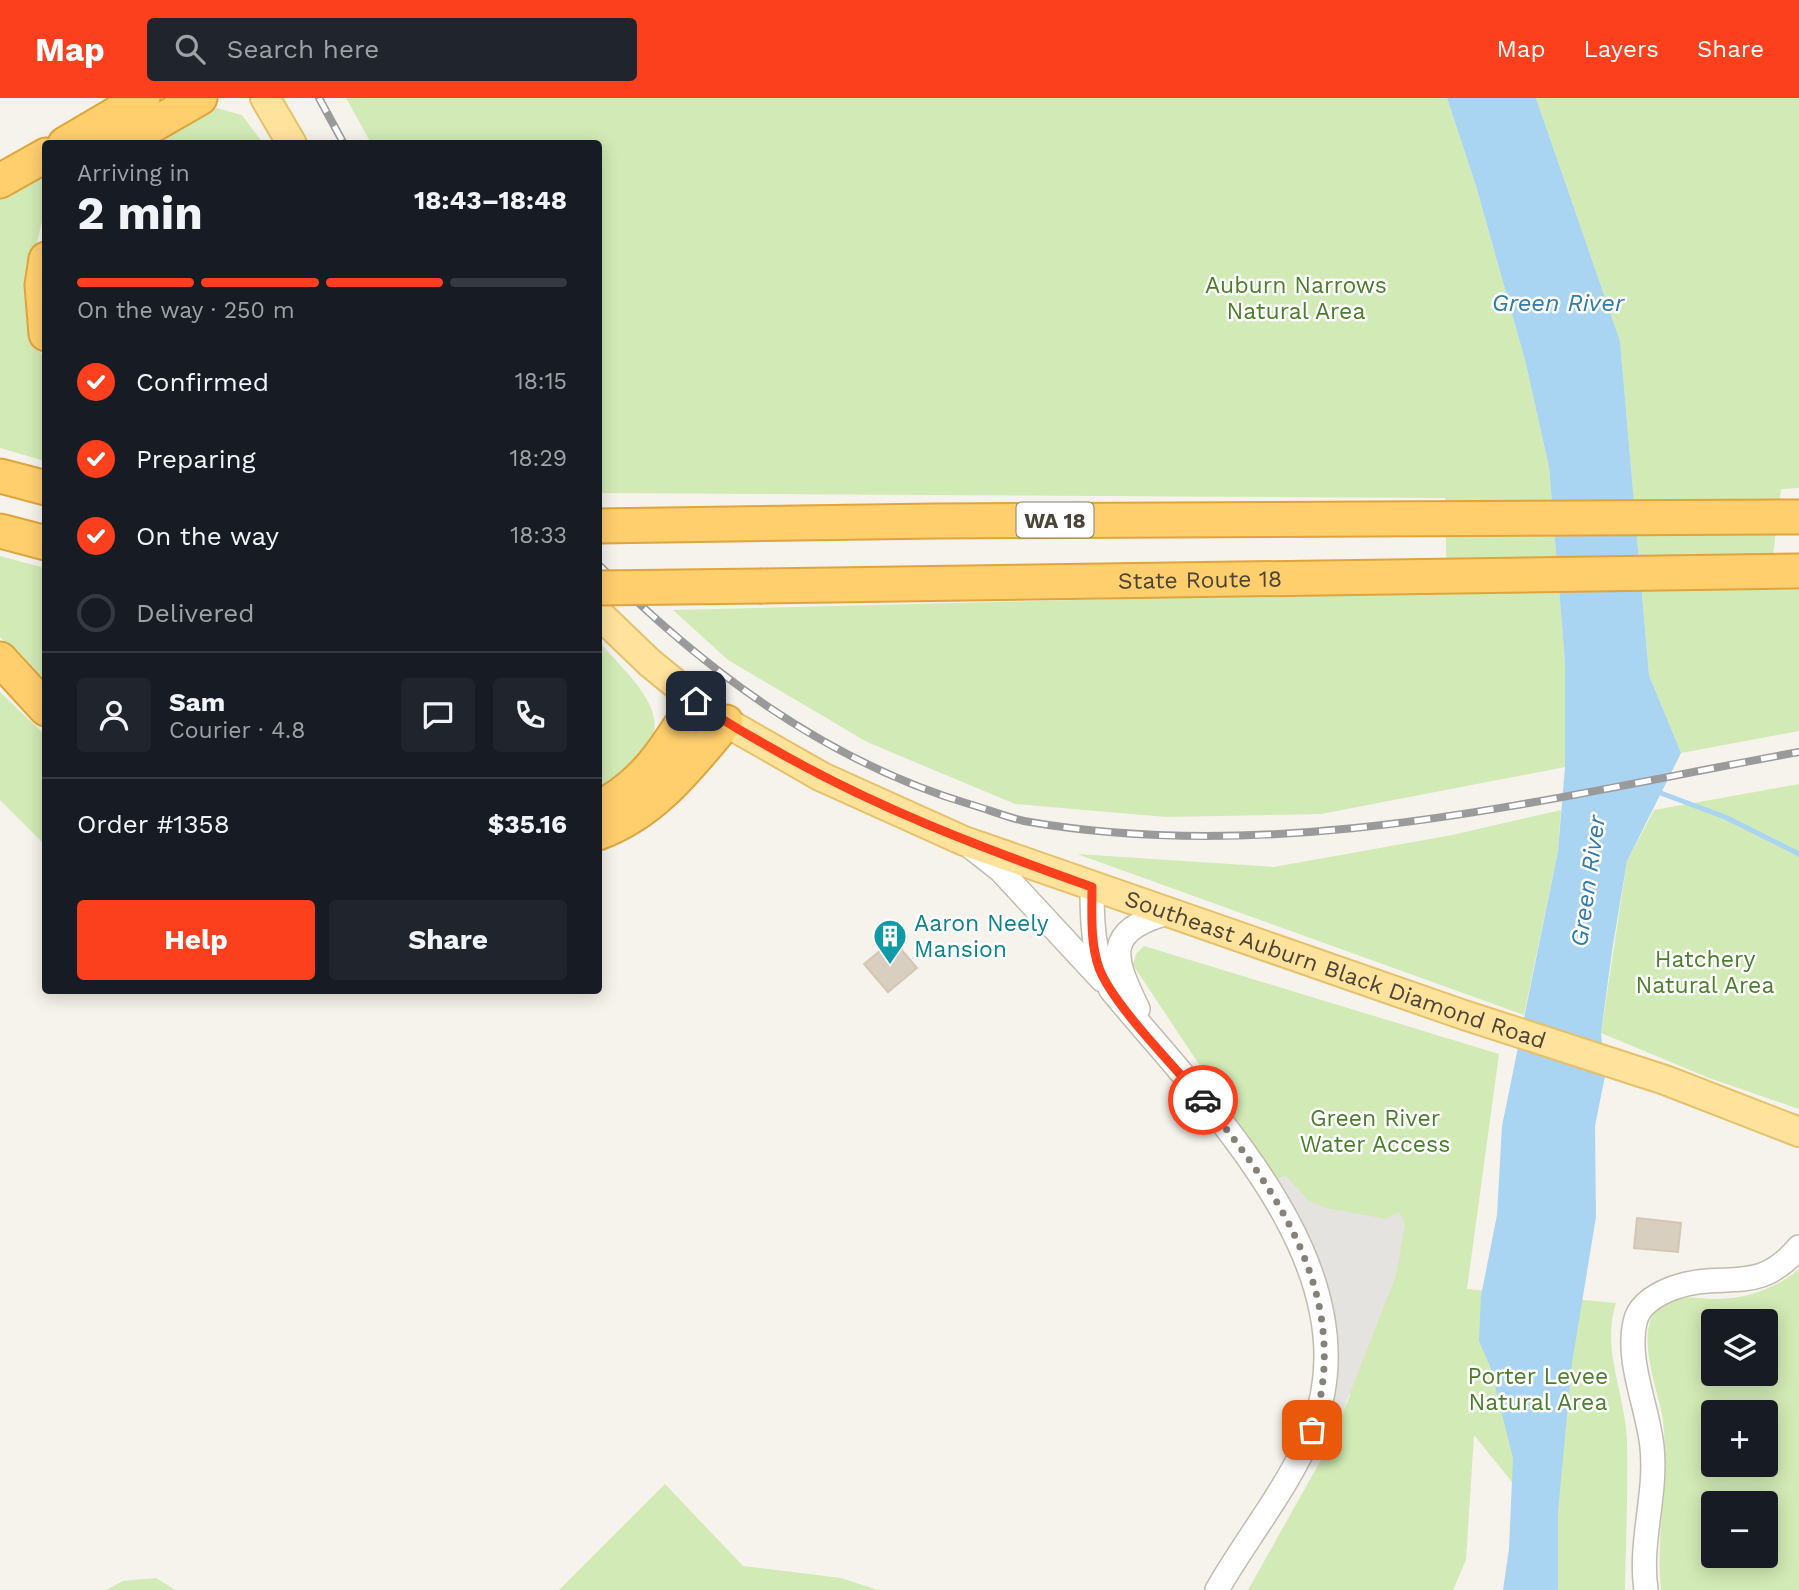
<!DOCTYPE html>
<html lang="en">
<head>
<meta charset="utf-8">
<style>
  :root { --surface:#171b24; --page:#20242c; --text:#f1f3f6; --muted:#9ea1a6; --line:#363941; --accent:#fc3f1d }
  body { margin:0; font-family:"Work Sans",sans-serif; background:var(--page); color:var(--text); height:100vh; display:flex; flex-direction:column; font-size:26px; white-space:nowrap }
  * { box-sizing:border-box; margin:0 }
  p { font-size:23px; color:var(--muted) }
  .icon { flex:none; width:38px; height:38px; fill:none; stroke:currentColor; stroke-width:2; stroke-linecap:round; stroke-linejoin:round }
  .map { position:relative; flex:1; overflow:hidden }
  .side { position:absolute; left:42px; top:42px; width:560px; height:854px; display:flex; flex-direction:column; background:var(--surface); border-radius:7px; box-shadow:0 4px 18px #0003 }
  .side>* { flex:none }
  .buttons { position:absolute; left:1701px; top:1211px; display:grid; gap:14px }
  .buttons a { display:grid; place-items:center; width:77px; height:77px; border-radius:7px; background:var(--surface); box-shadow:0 4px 18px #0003; font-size:35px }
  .pin { position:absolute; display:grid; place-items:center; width:60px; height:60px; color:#fff; margin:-30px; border-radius:14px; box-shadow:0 4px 10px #0006 }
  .courier { position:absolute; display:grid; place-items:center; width:70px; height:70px; margin:-35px; border:5px solid #fc3f1d; border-radius:50%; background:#fff; color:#222; box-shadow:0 2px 9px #0007 }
  .headline em { font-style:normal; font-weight:700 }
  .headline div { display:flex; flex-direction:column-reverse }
  .headline { display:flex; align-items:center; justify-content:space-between; height:119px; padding:0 35px }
  h1 { font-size:46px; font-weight:700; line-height:52px }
  .bar { display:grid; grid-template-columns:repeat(4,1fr); gap:10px 7px; align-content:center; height:84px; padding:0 35px }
  .bar i { height:9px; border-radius:5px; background:var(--line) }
  .bar .current { background:var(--accent) }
  .bar p { grid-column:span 4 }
  .line { display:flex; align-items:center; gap:18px; padding:0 35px; border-top:2px solid var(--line) }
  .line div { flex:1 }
  .round { display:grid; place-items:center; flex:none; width:74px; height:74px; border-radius:7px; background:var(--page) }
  ol { padding:0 35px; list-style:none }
  li { display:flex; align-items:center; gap:21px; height:77px }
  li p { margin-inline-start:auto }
  li .icon { padding:7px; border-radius:50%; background:var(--accent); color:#fff; stroke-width:4 }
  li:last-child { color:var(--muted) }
  li i { width:38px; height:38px; border:4px solid var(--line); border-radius:50% }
  .cta { display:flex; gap:14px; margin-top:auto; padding:14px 35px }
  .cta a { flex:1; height:80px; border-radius:7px; background:var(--accent); color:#fff; font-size:28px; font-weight:700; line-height:80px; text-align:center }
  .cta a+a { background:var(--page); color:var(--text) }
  header { display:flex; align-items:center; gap:42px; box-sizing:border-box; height:98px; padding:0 35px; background:var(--accent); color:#fff }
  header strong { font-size:33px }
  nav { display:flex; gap:38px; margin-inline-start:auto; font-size:24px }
  .search { width:490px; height:63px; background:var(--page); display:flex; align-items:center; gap:18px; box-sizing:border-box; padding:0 24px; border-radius:7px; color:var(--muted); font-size:26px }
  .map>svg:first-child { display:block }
  .green { fill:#d2eab5; fill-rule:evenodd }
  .parking { fill:#e5e3e0 }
  .water { fill:#a9d4f2 }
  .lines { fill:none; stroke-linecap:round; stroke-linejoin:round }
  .stream { stroke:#a9d4f2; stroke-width:5 }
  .building { fill:#d8cfc1; stroke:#d3c7b4; stroke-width:2 }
  .minor-casing { stroke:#c2bbae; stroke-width:26 }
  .major-casing { stroke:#e6c16a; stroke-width:32 }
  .highway-casing { stroke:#e0a43c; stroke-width:37 }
  .minor { stroke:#fff; stroke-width:23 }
  .major { stroke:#ffe39c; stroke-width:28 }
  .highway { stroke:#ffcf6e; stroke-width:33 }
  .rail-casing { stroke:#9a9a9a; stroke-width:8 }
  .rail { stroke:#fff; stroke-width:5; stroke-dasharray:16; stroke-linecap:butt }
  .highway-bridge-casing { stroke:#e0a43c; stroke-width:37; stroke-linecap:butt }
  .highway-bridge { stroke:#ffcf6e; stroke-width:33 }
  .done { stroke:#878178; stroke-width:7; stroke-dasharray:0 12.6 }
  .route { stroke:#fc3f1d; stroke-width:9 }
  .labels { text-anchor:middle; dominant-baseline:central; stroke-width:5; stroke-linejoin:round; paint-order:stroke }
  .shield { fill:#fff; stroke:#817c74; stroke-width:2 }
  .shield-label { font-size:21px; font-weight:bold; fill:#4b4439 }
  .park-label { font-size:23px; fill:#4a7f2a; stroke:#fff }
  .street-label { font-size:23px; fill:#4b4439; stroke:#fff }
  .culture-label { font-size:23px; fill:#0d838f; stroke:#fff; text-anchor:start }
  .water-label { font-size:24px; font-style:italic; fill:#2e7ab2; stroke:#fff }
</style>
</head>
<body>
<header>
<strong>Map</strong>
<div class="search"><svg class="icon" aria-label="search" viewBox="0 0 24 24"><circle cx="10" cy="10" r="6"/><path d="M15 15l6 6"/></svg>Search here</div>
<nav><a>Map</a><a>Layers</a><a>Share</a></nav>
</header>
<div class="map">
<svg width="1799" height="1492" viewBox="0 0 1799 1492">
  <rect width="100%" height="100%" fill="#f6f3ec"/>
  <!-- green -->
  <path class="green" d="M346 0H1447L1476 88 1525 262 1549 369 1565 564V669L1321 716 1166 719 1015 706 867 644 728 562 673 512 1447 493 1445 400 599 395 598 46 371 45Z
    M1536 0H1799V390L1781 391 1769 491 1799 492V633L1681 655 1649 577 1620 243Z
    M217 10 242 17 263 45 149 46 208 11Z
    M45 72V111L32 165 36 238 45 268V363L0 350V97Z
    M0 458 45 470V586L0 539Z
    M598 543C652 601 692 637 599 688Z
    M0 594 45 637V747L0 702Z
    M1799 686V1011L1709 980 1601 935 1627 763 1654 712Z
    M1561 712 1558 753 1524 917 1077 756 1274 769 1452 737Z
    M1144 848 1499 956 1467 1191 1616 1205C1601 1251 1625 1295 1627 1342 1628 1392 1626 1442 1625 1492H1558V1441L1474 1337 1466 1462 1453 1492H1248L1331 1344 1350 1297 1347 1202 1276 1082 1133 867 1136 856Z
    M1799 1171V1492H1661C1655 1433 1671 1376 1662 1316 1657 1290 1631 1224 1664 1206 1680 1196 1693 1200 1710 1201 1743 1202 1774 1192 1799 1171ZM1713 1223H1766V1276H1713ZM1713 1314H1766V1367H1713ZM1713 1405H1766V1458H1713Z
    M665 1386 743 1468 841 1480 878 1492H559Z
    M156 1480 175 1492H106L123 1483Z"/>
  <!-- parking -->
  <path class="parking" d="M1285 1077 1309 1103 1322 1109 1386 1121 1399 1114 1405 1126 1396 1178 1331 1343 1320 1341 1336 1262 1334 1228 1319 1168 1276 1082Z"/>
  <!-- water -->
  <path class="water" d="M1447 0H1536L1620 243 1649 577 1681 655 1627 763 1612 853 1601 935 1605 978 1595 1028 1596 1119 1572 1265 1558 1413V1492H1503L1509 1451 1513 1360 1490 1268 1479 1243 1481 1198 1497 1117 1502 1028 1558 753 1565 669V564L1549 369 1525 262 1476 88Z"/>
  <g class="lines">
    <!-- stream -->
    <path class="stream" d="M1658 694 1725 719 1799 756"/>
  </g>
  <!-- building -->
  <path class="building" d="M893 842 917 870 888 894 864 866Z
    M1637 1120 1681 1125 1678 1154 1634 1150Z"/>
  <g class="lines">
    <defs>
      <path id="minor" d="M972 750 1000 772 1102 882
        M1092 789C1092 827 1093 858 1111 892 1204 1005 1377 1170 1312 1332 1289 1389 1247 1439 1217 1492
        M1138 911C1113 859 1103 833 1168 815
        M1646 1492C1639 1444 1657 1397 1652 1349 1648 1309 1626 1264 1635 1224 1639 1206 1657 1196 1673 1190 1724 1171 1756 1200 1799 1149"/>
      <g id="major">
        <path d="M265 0 292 46"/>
        <path id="s1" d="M598 515 650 565 715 618 822 679 964 743 1464 917 1665 982 1799 1034"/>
      </g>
      <g id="highway">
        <path d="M65 46 143 0"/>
        <path d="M120 46 200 0"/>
        <path d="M0 83 46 57"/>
        <path d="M46 161 42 187 46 236"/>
        <path d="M0 378 46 390"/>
        <path d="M598 428 937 423 1799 419"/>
        <path d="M0 433 46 445"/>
        <path id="s2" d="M762 488 1799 473"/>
        <path d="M0 561 46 611"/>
        <path d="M598 710C646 687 669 646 696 603"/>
        <path d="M598 735C654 715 689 668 726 624"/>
      </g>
    </defs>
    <!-- minor casing -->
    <use href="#minor" class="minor-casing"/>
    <!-- major casing -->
    <use href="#major" class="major-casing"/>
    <!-- highway casing -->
    <use href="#highway" class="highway-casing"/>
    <!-- minor -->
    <use href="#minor" class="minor"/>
    <!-- major -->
    <use href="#major" class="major"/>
    <!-- highway -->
    <use href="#highway" class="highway"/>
    <defs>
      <path id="rail" d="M319 0 344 46
        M598 466C703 571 825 663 969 706 987 711 1006 719 1024 723 1284 769 1545 700 1799 654"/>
    </defs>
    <!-- rail casing -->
    <use href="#rail" class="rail-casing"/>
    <!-- rail -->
    <use href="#rail" class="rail"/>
    <defs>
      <path id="highway-bridge" d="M598 490 762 488"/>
    </defs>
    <!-- highway-bridge casing -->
    <use href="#highway-bridge" class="highway-bridge-casing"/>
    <!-- highway-bridge -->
    <use href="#highway-bridge" class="highway-bridge"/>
  </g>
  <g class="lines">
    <!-- done -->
    <path class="done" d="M1203 1002C1281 1097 1354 1205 1312 1332"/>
    <!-- route -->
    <path class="route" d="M696 603C720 622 747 636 773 651 874 709 982 750 1092 789 1092 815 1090 845 1099 870 1113 907 1175 969 1203 1002"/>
  </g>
  <!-- icons -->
  <defs>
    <symbol id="building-pin" viewBox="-11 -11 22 30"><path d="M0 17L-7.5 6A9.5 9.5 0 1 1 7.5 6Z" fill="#0f9aa8" stroke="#fff"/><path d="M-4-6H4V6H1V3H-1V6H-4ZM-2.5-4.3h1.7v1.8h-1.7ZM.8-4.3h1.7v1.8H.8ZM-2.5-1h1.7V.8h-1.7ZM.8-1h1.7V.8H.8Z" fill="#fff"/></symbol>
  </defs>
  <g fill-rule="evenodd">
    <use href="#building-pin" x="871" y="819" width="38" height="52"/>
  </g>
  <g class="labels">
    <!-- shield labels -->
    <rect class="shield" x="1016.5" y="404.5" width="77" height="35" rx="5"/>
    <g class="shield-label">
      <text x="1055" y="422">WA 18</text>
    </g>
    <!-- park labels -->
    <g class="park-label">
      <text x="1296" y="187">Auburn Narrows<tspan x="1296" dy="26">Natural Area</tspan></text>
      <text x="1705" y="861">Hatchery<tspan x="1705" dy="26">Natural Area</tspan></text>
      <text x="1375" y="1020">Green River<tspan x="1375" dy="26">Water Access</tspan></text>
      <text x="1538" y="1278">Porter Levee<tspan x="1538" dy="26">Natural Area</tspan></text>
    </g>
    <!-- street labels -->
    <g class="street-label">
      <text stroke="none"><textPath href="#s2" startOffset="438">State Route 18</textPath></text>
      <text stroke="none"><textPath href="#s1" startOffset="828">Southeast Auburn Black Diamond Road</textPath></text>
    </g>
    <!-- culture labels -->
    <g class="culture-label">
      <text x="914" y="825">Aaron Neely<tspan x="914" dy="26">Mansion</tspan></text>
    </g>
    <!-- water labels -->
    <g class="water-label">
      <text x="1558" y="205">Green River</text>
      <text transform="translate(1588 783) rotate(-82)">Green River</text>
    </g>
  </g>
</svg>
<div class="buttons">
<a><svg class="icon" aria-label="layers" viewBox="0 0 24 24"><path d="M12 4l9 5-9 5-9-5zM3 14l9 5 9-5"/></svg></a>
<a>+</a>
<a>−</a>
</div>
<div class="pin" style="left:1312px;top:1332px;background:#ea580c"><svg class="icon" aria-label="bag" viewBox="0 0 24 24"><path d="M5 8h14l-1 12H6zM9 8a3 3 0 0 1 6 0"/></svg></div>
<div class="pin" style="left:696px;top:603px;background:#1f2937"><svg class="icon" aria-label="home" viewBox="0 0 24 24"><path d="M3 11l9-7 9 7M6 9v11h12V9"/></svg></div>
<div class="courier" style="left:1203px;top:1002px"><svg class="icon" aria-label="car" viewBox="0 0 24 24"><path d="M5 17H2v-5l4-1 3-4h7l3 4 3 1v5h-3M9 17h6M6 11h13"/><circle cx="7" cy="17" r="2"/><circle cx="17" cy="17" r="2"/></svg></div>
<section class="side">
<div class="headline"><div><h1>2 min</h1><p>Arriving in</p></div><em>18:43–18:48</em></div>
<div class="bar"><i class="current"></i><i class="current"></i><i class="current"></i><i></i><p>On the way · 250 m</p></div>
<ol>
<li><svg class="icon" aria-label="check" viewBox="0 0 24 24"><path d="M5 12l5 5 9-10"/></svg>Confirmed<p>18:15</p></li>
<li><svg class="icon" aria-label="check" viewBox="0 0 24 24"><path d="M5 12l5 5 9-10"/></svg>Preparing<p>18:29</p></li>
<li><svg class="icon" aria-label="check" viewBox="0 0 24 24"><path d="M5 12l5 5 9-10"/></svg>On the way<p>18:33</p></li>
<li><i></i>Delivered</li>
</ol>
<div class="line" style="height:126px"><a class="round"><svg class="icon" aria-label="person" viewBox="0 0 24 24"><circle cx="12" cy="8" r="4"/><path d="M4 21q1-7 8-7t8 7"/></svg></a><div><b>Sam</b><p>Courier · 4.8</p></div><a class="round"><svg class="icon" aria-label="chat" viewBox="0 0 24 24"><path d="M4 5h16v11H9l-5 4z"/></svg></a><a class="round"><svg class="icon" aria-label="phone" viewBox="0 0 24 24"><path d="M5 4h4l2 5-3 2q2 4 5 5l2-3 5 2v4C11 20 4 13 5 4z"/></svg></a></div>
<div class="line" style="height:91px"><div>Order #1358</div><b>$35.16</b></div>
<div class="cta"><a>Help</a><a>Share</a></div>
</section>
</div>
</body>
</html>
